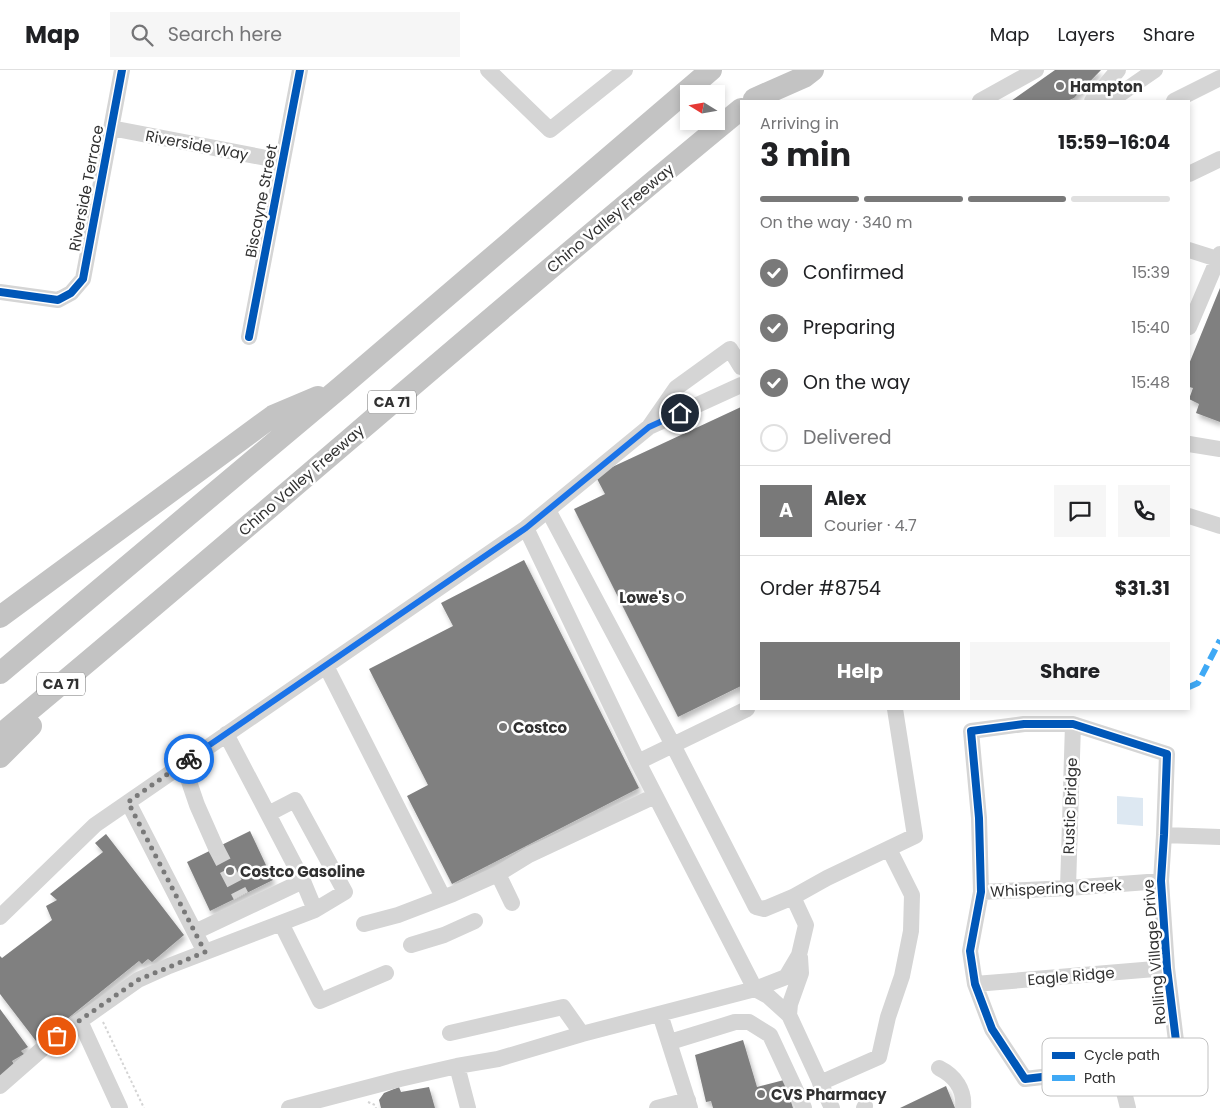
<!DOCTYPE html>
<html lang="en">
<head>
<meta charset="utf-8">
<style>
  :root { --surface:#fff; --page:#f6f6f6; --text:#202124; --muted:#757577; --line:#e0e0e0; --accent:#797979 }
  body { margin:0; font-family:Poppins,sans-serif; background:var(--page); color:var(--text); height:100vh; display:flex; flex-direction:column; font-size:19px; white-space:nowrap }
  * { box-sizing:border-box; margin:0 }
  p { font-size:16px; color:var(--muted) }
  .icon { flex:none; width:28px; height:28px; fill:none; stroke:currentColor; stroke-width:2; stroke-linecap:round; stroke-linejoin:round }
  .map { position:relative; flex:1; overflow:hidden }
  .side { position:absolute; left:740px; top:30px; width:450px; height:610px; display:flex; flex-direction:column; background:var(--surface); border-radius:0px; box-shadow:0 2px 8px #0003 }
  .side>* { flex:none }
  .needle { width:32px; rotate:281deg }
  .controls { position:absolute; left:680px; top:15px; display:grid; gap:10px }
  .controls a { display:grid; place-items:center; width:45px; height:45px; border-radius:0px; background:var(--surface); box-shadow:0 2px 8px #0003; font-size:25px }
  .pin { position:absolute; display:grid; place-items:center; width:42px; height:42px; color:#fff; margin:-21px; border:2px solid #fff; border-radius:50%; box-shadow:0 1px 5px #0007 }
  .courier { position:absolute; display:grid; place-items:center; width:50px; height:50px; margin:-25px; border:4px solid #1a73e8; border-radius:50%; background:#fff; color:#222; box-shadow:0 1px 6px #0007 }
  .head em { font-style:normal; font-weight:700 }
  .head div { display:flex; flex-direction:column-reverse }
  .head { display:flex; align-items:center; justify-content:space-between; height:85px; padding:0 20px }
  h1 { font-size:32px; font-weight:700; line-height:38px }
  .bar { display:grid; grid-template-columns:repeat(4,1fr); gap:8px 5px; align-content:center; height:60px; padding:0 20px }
  .bar i { height:6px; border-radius:4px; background:var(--line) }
  .bar .active { background:var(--accent) }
  .bar p { grid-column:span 4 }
  .line { display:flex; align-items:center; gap:12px; padding:0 20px; border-top:1px solid var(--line) }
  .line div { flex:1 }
  .round { display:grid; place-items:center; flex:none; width:52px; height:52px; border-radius:0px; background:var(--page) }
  ol { padding:0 20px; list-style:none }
  li { display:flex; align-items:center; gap:15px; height:55px }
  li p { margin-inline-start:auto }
  li .icon { padding:5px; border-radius:50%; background:var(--accent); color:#fff; stroke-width:4 }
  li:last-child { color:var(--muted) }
  li i { width:28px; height:28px; border:2px solid var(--line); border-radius:50% }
  .action { display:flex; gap:10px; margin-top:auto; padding:10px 20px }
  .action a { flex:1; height:58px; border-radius:0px; background:var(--accent); color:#fff; font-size:20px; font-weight:700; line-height:58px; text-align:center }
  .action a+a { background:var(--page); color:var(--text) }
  header { display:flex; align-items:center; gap:30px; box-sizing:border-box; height:70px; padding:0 25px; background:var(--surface); border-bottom:1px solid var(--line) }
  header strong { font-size:24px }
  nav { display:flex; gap:28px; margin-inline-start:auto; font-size:18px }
  .search { width:350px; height:45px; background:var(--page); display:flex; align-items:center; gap:12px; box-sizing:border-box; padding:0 18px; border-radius:0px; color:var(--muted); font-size:19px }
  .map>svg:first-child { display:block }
  .water { fill:#dde8f2 }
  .building { fill:#808080; filter:url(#shadow) }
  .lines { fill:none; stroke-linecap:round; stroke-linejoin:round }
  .minor-tunnel { stroke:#d6d6d6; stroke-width:16; stroke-dasharray:16 8; stroke-linecap:butt }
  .path { stroke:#d4d4d4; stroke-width:2; stroke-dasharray:2.5 2.5; stroke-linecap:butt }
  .minor { stroke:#d5d5d5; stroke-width:16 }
  .highway { stroke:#c3c3c3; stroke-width:22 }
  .quiet { stroke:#3fa9f5; stroke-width:6; stroke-dasharray:12 6; stroke-linecap:butt }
  .cycleway-casing { stroke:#fff; stroke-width:11 }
  .cycleway { stroke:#0057b8; stroke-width:8 }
  .done { stroke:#797979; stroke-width:5; stroke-dasharray:0 9 }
  .route { stroke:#1a73e8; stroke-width:6 }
  .poi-dot { fill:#797979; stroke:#fff; stroke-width:2 }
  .labels { text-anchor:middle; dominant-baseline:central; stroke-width:5; stroke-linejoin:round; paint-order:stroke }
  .shield { fill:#fff; stroke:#6f6f6f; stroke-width:1 }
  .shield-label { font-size:14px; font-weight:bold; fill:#313131 }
  .poi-label { font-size:15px; font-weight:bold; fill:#313131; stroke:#fff; text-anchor:start }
  .street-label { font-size:15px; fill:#313131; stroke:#fff }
  .key { fill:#fff; stroke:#c1c1c1; stroke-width:1 }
  .key-label { font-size:14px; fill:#313131 }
</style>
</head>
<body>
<header>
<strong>Map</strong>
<div class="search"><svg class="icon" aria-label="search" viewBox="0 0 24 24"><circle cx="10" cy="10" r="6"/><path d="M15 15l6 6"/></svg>Search here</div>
<nav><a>Map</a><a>Layers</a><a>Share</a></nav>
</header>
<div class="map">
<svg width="1220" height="1038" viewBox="0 0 1220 1038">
  <defs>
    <filter id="shadow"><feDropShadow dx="2.5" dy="4.5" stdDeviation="2.5" flood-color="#0004"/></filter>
  </defs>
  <rect width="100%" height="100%" fill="#fff"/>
  <!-- water -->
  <path class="water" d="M1117 726 1143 728V756L1117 754Z"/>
  <!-- building -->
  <path class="building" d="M1055 0H1101L1074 28 1067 31H1011Z
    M1220 218V352L1196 343 1199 334 1189 329 1193 318 1189 317V294Z
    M741 337V616L678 647 574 439 605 424 595 405Z
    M524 490 639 718 452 814 407 726 428 715 369 599 453 556 441 533Z
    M250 761 273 810 210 841 187 792Z
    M106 764 184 865 152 892 148 889 142 894 139 891 46 966 44 964 36 971 0 924V886L2 888 52 850 46 836 57 830 50 824 103 782 95 773Z
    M0 939 28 977 21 981 24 984 12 991 15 996 0 1007Z
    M743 970 757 1017 784 1010 793 1038H713L711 1031 706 1032 695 985Z
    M946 1016 955 1038H900Z
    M399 1017 401 1022 429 1017 435 1038H381L379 1030 384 1023Z"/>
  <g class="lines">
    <!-- minor-tunnel -->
    <path class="minor-tunnel" d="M216 778 241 826"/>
    <!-- path -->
    <path class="path" d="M103 952 144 1038
      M368 1032 375 1035 376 1038"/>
    <!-- minor -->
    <path class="minor" d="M488 0 550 60 625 0
      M980 31 1036 0
      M1092 31 1118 0
      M1110 31 1155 0
      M1174 31 1220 8
      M111 58 282 91
      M1189 104 1220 89
      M1189 180 1220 190
      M0 222 58 230 71 223 83 209 122 0
      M1189 257 1220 184
      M249 267 300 0
      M649 357 676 318 730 279 741 297
      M1189 374 1220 379
      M548 440 673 675 756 837 764 839 793 827
      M1189 446 1220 456
      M526 458 638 692 755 919 768 926 789 945 832 1038
      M326 596 443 827
      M1024 654H1073L1167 684 1164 765 1161 811 1167 898 1178 987 1118 998 1025 1009 992 959 975 914 970 881 981 822 979 748 971 661Z
      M226 664 268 744 295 730 345 822 315 840 303 811 268 744
      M638 692 747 639
      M183 694 197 735 216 778
      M128 732 205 882
      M1164 765 1220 767
      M498 804 512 833
      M1068 818 1073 654
      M981 822 1068 818 1161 811
      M0 847 95 755 526 458 649 357 741 315
      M281 853 320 931 386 903
      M364 854 398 845 453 824 498 804 529 785 655 726
      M195 862 303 811
      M411 875 444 865 475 851
      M975 914 1167 898
      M660 944 690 1038
      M789 945 790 934 801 903 800 887
      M450 963 563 937 582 964
      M670 972 735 952H749L770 965 804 1038
      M457 996 468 1038
      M939 998C955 1006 965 1020 963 1038
      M1118 998 1128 1038
      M820 1013 879 987 888 947 902 906 911 861 912 825 889 779
      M0 1016 57 966 80 951
      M120 1038 80 951 138 910 169 896 315 840
      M289 1038 400 1009 457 996 498 989 582 964 755 919 786 907 799 885 806 855 793 827 827 808 915 766 895 639
      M657 1038 688 1030
      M864 1038 865 1036"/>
    <!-- highway -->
    <path class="highway" d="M754 29 804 7 813 0
      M0 547 273 346 318 327
      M0 603 342 316 711 0
      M0 665C249 459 491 244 741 39
      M0 687 31 656"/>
    <!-- quiet -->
    <path class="quiet" d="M1189 617 1198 613 1220 570"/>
    <defs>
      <path id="cycleway" d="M0 222 58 230 71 223 83 209 122 0
        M249 267 300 0
        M1024 654H1073L1167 684 1164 765 1161 811 1167 898 1178 987 1118 998 1025 1009 992 959 975 914 970 881 981 822 979 748 971 661Z"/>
    </defs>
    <!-- cycleway casing -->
    <use href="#cycleway" class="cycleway-casing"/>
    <!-- cycleway -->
    <use href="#cycleway" class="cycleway"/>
  </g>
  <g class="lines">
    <!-- done -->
    <path class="done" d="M57 966 138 910 205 882 128 732 189 689"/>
    <!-- route -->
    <path class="route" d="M189 689 526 458 649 357 680 343"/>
  </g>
  <!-- markers -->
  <g class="poi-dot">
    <circle cx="1060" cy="16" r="5"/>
    <circle cx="680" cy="527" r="5"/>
    <circle cx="503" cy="657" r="5"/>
    <circle cx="230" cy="801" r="5"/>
    <circle cx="761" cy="1024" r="5"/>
  </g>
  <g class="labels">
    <!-- shield labels -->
    <g class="shield">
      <rect x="368" y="320.5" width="48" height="23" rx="4"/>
      <rect x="37" y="602.5" width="48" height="23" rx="4"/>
    </g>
    <g class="shield-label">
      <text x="392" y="332">CA 71</text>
      <text x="61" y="614">CA 71</text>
    </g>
    <!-- poi labels -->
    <g class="poi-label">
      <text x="1070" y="16">Hampton</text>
      <text x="670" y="527" text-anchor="end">Lowe's</text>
      <text x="513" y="657">Costco</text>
      <text x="240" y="801">Costco Gasoline</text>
      <text x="771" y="1024">CVS Pharmacy</text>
    </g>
    <!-- street labels -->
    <g class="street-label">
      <text transform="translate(197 75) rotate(11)">Riverside Way</text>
      <text transform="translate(86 118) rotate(-79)">Riverside Terrace</text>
      <text transform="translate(261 131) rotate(-79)">Biscayne Street</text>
      <text transform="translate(610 148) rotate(-40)">Chino Valley Freeway</text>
      <text transform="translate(301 410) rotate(-41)">Chino Valley Freeway</text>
      <text transform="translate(1070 736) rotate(-88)">Rustic Bridge</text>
      <text transform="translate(1056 818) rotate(-3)">Whispering Creek</text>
      <text transform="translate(1154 882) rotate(-95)">Rolling Village Drive</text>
      <text transform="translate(1071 906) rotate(-5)">Eagle Ridge</text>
    </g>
  </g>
  <!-- legend -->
  <rect x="1042" y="968" width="166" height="58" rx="8" class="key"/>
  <rect x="1052" y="982" width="23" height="7" fill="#0057b8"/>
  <rect x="1052" y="1005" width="23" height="6" fill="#3fa9f5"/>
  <g class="key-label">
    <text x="1084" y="990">Cycle path</text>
    <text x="1084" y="1013">Path</text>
  </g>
</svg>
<div class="controls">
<a><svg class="needle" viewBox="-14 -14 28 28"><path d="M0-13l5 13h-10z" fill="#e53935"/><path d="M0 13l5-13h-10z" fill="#757577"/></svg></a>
</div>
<div class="pin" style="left:57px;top:966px;background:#ea580c"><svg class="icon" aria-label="bag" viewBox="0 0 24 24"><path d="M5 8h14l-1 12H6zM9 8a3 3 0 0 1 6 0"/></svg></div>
<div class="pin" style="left:680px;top:343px;background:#1f2937"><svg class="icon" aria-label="home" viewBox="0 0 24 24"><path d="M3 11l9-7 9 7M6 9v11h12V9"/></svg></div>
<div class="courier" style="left:189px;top:689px"><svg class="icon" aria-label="bike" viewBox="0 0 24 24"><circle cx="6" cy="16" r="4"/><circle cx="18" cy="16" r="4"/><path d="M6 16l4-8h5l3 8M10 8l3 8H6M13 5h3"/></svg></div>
<section class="side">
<div class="head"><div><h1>3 min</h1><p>Arriving in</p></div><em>15:59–16:04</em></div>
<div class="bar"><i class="active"></i><i class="active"></i><i class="active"></i><i></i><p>On the way · 340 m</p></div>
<ol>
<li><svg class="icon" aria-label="check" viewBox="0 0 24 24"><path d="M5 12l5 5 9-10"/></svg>Confirmed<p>15:39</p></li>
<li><svg class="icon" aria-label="check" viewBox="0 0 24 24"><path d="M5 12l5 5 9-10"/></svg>Preparing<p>15:40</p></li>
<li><svg class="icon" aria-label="check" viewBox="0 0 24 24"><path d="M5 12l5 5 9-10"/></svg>On the way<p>15:48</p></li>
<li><i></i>Delivered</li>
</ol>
<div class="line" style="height:90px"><b class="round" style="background:var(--accent);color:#fff">A</b><div><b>Alex</b><p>Courier · 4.7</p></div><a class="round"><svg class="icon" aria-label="chat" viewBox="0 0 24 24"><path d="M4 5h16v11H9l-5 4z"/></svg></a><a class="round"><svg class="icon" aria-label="phone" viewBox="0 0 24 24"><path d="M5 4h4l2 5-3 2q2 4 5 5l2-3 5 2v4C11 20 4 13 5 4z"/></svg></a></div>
<div class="line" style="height:65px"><div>Order #8754</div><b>$31.31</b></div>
<div class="action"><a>Help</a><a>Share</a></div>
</section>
</div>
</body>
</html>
